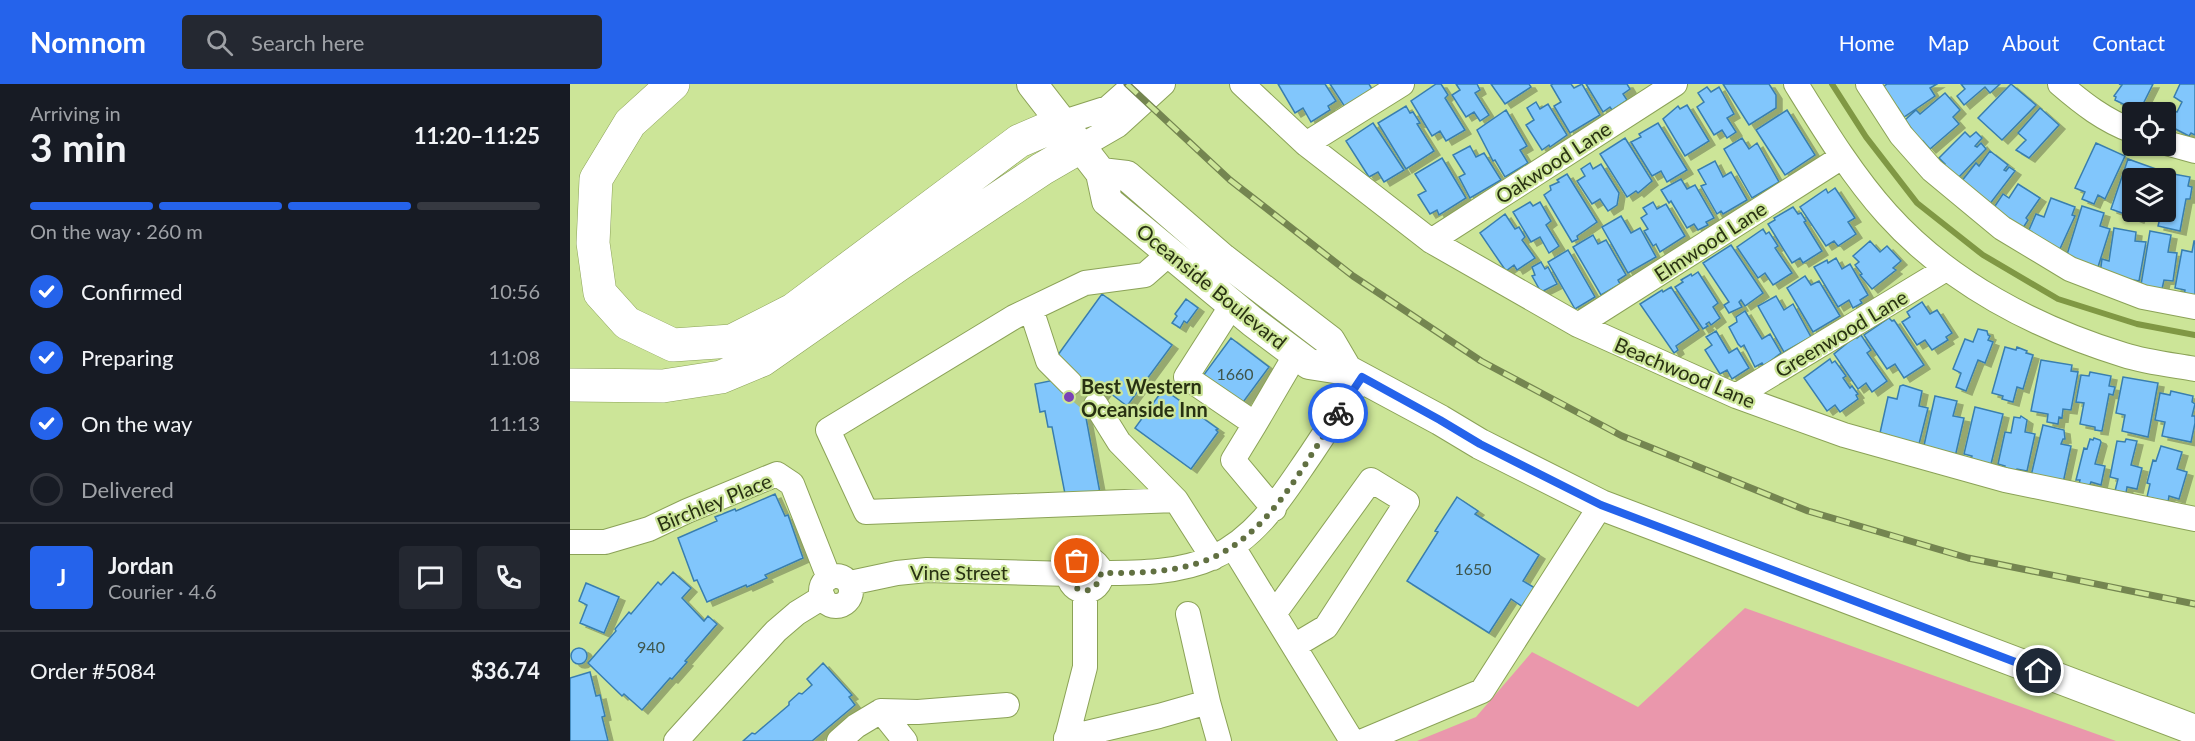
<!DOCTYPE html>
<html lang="en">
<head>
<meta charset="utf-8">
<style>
  :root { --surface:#171b24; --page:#242831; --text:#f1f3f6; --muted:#9ea1a6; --line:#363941; --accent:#2563eb }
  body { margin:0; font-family:Lato,sans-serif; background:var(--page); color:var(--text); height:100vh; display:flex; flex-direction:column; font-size:22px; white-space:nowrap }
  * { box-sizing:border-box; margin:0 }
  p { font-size:20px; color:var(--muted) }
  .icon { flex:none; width:33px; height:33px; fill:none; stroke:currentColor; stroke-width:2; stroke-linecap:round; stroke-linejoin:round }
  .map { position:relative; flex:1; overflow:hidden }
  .details { display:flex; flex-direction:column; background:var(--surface); width:570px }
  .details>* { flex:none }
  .controls { position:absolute; left:1552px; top:18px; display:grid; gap:12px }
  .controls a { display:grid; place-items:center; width:54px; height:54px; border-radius:6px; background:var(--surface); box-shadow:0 2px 4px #0004; font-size:30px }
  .pin { position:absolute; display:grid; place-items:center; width:51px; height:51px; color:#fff; margin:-26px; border:3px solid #fff; border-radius:50%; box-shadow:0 2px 6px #0007 }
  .courier { position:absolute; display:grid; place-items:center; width:60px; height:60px; margin:-30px; border:4px solid #2563eb; border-radius:50%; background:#fff; color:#222; box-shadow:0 2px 8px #0007 }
  .summary em { font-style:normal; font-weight:700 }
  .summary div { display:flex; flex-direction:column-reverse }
  .summary { display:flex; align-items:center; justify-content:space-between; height:102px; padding:0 30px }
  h1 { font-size:39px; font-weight:700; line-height:45px }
  .bar { display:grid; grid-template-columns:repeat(4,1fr); gap:9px 6px; align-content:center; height:72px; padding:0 30px }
  .bar i { height:8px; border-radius:4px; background:var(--line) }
  .bar .active { background:var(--accent) }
  .bar p { grid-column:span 4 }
  .line { display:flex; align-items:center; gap:15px; padding:0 30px; border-top:2px solid var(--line) }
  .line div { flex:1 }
  .round { display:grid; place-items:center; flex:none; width:63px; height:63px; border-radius:6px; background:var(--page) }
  ol { padding:0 30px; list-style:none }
  li { display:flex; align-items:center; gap:18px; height:66px }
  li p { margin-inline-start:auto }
  li .icon { padding:6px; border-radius:50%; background:var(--accent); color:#fff; stroke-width:4 }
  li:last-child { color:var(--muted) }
  li i { width:33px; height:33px; border:3px solid var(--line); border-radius:50% }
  header { display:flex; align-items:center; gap:36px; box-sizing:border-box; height:84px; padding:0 30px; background:var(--accent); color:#fff }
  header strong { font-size:28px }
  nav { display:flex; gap:33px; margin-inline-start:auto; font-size:21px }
  .search { width:420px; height:54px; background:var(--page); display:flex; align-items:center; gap:15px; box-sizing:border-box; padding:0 21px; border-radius:6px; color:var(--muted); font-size:22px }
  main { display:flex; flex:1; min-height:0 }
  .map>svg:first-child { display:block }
  .green { fill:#ea97ac }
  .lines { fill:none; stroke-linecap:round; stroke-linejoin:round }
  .stream { stroke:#809844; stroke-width:6 }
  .building { fill:#81c6fc; stroke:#397eaf; stroke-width:1.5; filter:url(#shadow) }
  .minor-tunnel { stroke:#abc17d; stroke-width:24; stroke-dasharray:24 12; stroke-linecap:butt }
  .minor-casing { stroke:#8ba257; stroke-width:26 }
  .major-casing { stroke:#8ba257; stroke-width:32 }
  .highway-casing { stroke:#8ba257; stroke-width:34 }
  .minor { stroke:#fff; stroke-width:24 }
  .major { stroke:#fff; stroke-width:30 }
  .highway { stroke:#fff; stroke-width:33 }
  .rail-casing { stroke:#748550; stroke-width:7 }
  .rail { stroke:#cce598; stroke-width:4.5; stroke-dasharray:14; stroke-linecap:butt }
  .done { stroke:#617041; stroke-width:6; stroke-dasharray:0 10.8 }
  .route { stroke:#2563eb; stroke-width:8 }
  .poi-dot { fill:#7a40b6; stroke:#cce598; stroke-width:2 }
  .labels { text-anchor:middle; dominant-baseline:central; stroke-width:4.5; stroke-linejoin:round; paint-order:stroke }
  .number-label { font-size:16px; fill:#3e564c }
  .street-label { font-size:20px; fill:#283112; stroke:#cce598 }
  .poi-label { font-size:20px; font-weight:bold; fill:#283112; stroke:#cce598; text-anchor:start }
</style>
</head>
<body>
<header>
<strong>Nomnom</strong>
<div class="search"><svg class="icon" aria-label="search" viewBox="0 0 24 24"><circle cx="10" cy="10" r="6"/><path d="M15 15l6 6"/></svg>Search here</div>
<nav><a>Home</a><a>Map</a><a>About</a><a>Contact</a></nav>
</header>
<main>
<section class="details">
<div class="summary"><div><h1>3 min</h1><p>Arriving in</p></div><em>11:20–11:25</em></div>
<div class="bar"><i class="active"></i><i class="active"></i><i class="active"></i><i></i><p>On the way · 260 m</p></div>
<ol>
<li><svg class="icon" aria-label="check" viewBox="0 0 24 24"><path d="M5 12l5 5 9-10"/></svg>Confirmed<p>10:56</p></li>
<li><svg class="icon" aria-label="check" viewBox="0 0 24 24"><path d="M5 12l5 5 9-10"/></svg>Preparing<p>11:08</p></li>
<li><svg class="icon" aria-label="check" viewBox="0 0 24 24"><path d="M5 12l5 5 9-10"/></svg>On the way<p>11:13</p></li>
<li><i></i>Delivered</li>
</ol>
<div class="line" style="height:108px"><b class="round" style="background:var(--accent);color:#fff">J</b><div><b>Jordan</b><p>Courier · 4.6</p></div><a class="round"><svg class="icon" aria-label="chat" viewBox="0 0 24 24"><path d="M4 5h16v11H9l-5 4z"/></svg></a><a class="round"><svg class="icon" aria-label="phone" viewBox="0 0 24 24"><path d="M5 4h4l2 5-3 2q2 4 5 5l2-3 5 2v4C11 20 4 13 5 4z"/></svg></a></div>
<div class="line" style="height:78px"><div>Order #5084</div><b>$36.74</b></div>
</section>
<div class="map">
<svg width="1625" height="657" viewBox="0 0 1625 657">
  <defs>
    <filter id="shadow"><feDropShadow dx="6" dy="4" stdDeviation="0" flood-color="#0004"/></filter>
  </defs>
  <rect width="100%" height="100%" fill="#cce598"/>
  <!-- green -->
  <path class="green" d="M1175 524 1546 657H847L906 633 962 568 1068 623Z"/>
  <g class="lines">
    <!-- stream -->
    <path class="stream" d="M1262 0 1296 53 1347 119 1413 171 1488 215 1567 240 1625 251"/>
  </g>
  <!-- building -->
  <path class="building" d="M708 0H755L766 17 758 22 760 26 741 38 733 24 725 29Z
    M760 0H799L802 5 775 23Z
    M866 0H871L878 11 875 14 895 46 876 57 870 47 862 52 841 17Z
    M886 0H907L910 6 905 9 919 31 910 37 904 28 896 33 882 11 890 6Z
    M921 0H959L961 3 935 20Z
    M983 0H1001L1004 4 1012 0 1030 31 1000 49 984 22 991 18 981 1Z
    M1016 0H1057L1060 5 1053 10 1057 16 1042 26 1040 23 1033 28Z
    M1153 0H1199L1206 11V24L1179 41Z
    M1317 0H1367L1360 4 1365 12 1334 33 1328 24 1327 26 1313 3Z
    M1391 0H1430L1420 9 1415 3 1394 21 1387 12 1395 5Z
    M1441 0 1466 21 1432 56 1408 34Z
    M1549 0H1583L1570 26 1562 22 1561 24 1545 16 1546 13 1544 12 1552 1Z
    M1610 0H1625V51L1621 49 1619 52 1596 40 1602 26 1607 28 1612 18 1604 13Z
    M1137 3 1141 8 1149 3 1164 30 1157 34 1166 48 1157 54 1152 46 1144 51 1127 23 1134 18 1128 9Z
    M1375 9 1390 26 1383 33 1389 40 1360 65 1353 57 1352 59 1335 36 1346 26 1350 30Z
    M966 18 970 25 978 20 997 51 980 63 979 61 972 66 956 41 964 36 957 24Z
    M1117 21 1139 57 1115 72 1093 35 1108 22 1110 25Z
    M836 22 840 29 843 28 850 39 847 40 864 67 836 85 808 39Z
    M1470 24 1489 41 1459 74 1446 66 1456 56 1448 49Z
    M936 26 957 62 950 66 958 79 935 93 925 76 923 77 907 46Z
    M1217 26 1245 71 1215 91 1186 46Z
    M803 39 834 86 814 98 808 88 799 93 776 57Z
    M1088 39 1117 86 1097 98 1091 87 1082 92 1061 58 1071 53 1069 50Z
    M1395 48 1400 53 1406 48 1412 54 1405 62 1407 63 1411 59 1416 65 1387 95 1372 83 1375 80 1369 74Z
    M1055 54 1082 97 1068 109 1066 107 1057 113 1030 70Z
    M1172 54 1179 65 1187 59 1209 98 1182 114 1154 65Z
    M1526 59 1555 72 1535 115 1528 111 1524 120 1512 115 1515 108 1505 104Z
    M900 62 906 73 914 69 931 96 900 114 889 93 895 90 883 71Z
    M1420 67 1438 81 1434 86 1436 87 1439 83 1445 87 1419 121 1391 98 1406 79 1409 82Z
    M872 74 896 114 869 131 867 126 860 130 848 111 856 107 845 90Z
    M1558 75 1586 85 1583 94H1563V128H1575V129L1571 128 1568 135 1541 125Z
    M1145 77 1153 93 1161 88 1177 116 1153 130 1151 127 1147 130 1131 102 1136 100 1128 86Z
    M1020 79 1023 85 1031 80 1049 109 1047 121 1038 127 1030 115 1022 120 1007 97 1015 92 1011 85Z
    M1598 89 1620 93 1618 102 1622 103 1620 115H1616L1610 147 1588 142 1590 134 1581 132 1582 128H1596V94H1588V92L1597 94Z
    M997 90 1027 138 1007 152 1008 155 1002 158 974 111 981 106 980 102 989 98 987 96Z
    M1111 95 1117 105 1125 101 1144 134 1136 138 1138 141 1128 146 1124 140 1117 144 1101 117 1099 119 1091 106Z
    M1448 100 1470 114 1456 134 1458 136 1453 144 1423 125 1433 110 1439 114Z
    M1265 104 1285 134 1278 138 1286 150 1268 162 1264 157 1256 162 1230 123 1256 105 1258 109Z
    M1481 114 1505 123 1502 131 1505 132 1488 169 1455 155 1466 130 1474 133Z
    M960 118 963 122 970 118 981 137 976 141 989 162 979 169 970 153 961 158 943 128Z
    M1083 118 1087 125 1096 120 1115 152 1090 168 1086 160 1083 162 1074 147 1078 145 1071 134 1077 130 1073 124Z
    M1512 122 1534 129 1530 142 1540 145 1527 186 1495 177Z
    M1223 123 1228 130 1231 129 1236 137 1234 138 1252 167 1233 179 1230 174 1222 179 1198 140 1205 136 1204 134Z
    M935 130 945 145 949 143 955 153 952 156 965 174 947 186 944 181 936 187 910 149Z
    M1051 132 1061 149 1070 144 1086 173 1058 189 1032 143Z
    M1544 144 1566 148 1565 157 1576 158 1569 197 1530 190 1532 175 1539 177Z
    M1193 145 1196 150 1199 148 1208 162 1205 164 1222 189 1203 201 1195 189 1188 194 1167 163Z
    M1580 147 1601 151 1598 168 1607 169 1603 197 1594 196 1592 205 1571 201Z
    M1023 151 1028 160 1036 156 1056 191 1048 196 1050 200 1031 211 1003 163Z
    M1300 157 1310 168 1317 162 1331 177 1323 184 1326 186 1302 205 1290 191 1292 190 1285 181 1289 178 1283 172Z
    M1624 157H1625V214L1614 211 1615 206 1605 204 1612 166 1622 168Z
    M1161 161 1193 209 1175 222 1171 216 1169 218 1172 223 1159 229 1154 221 1159 218 1133 179Z
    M998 166 1025 213 1005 225 978 178Z
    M1266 174 1272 185 1280 180 1298 211 1290 216 1292 219 1283 224 1279 216 1268 223 1244 183 1257 176 1258 179Z
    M971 178 975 185 978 183 987 200 971 208 962 192 965 191 962 183Z
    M1128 188 1148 219 1143 223 1150 234 1141 241 1139 238 1136 240 1138 242 1133 245 1105 203 1113 198 1111 196 1121 190 1122 192Z
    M1235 192 1241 201 1249 197 1270 232 1243 248 1217 204Z
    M1101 203 1129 246 1106 262 1108 266 1104 269 1070 220 1092 206 1093 208Z
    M532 210 602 261 557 322 536 306 516 334 530 409 496 415 482 343H478L475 327 470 328 465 300 485 296V275Z
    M1206 212 1214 226 1223 220 1241 253 1214 268 1188 222Z
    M616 215 628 224 617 239 614 237 610 244 602 239 607 232 605 230Z
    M1352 218 1360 230 1367 226 1382 249 1376 253 1378 256 1362 266 1355 256 1347 261 1332 238 1340 233 1337 228Z
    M1175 227 1192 255 1200 250 1211 269 1194 282 1192 279 1185 283 1174 261 1171 263 1168 260 1159 243 1167 238 1166 233Z
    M1319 234 1322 237 1324 236 1354 281 1334 294 1325 280 1317 285 1294 251Z
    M1408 245 1417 247 1418 251 1420 252 1418 256 1423 258 1415 279 1408 276 1396 307 1386 303 1391 289 1383 285 1395 255 1403 258Z
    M1146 247 1159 269 1167 264 1179 284 1162 295 1157 286 1150 290 1135 266 1142 261 1136 253Z
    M1291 251 1301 266 1297 269 1317 297 1302 308 1296 299 1288 305 1264 270 1286 252 1287 254Z
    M661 254 699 283 668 325 630 296Z
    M1435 263 1446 266 1447 263 1457 267 1456 269 1463 271 1453 305 1447 303 1443 318 1432 315 1433 312 1422 309Z
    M1260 275 1262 279 1265 277 1276 292 1273 294 1280 304 1282 302 1288 310 1286 311 1288 315 1270 328 1265 321 1257 327 1234 294Z
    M1471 276 1502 281 1501 287 1508 288 1501 326 1493 325 1492 334 1489 333 1488 340 1477 338 1478 330 1461 327Z
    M1520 288 1541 292 1539 302 1545 303 1543 311 1539 310 1532 347 1525 346V343L1510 340 1514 319 1506 318 1511 291 1519 292Z
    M1553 293 1588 299 1578 353 1552 347 1555 331 1546 329Z
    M1333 301 1352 307 1349 322 1358 324 1349 360 1318 354 1319 351 1310 349 1318 313 1327 315 1330 302Z
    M592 307 595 309 596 307 613 319 612 321 614 323 616 321 629 330 627 332H630L648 345 646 346 648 348 621 385 565 344Z
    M1601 307 1623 312 1622 318 1625 320 1622 332H1625V339L1621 358 1592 352 1595 338 1585 336 1590 309 1600 311Z
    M1365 312 1387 317 1383 332 1394 334 1385 373 1353 366Z
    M1405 323 1433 330 1421 380 1401 376 1402 372 1394 370Z
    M1451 332 1457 336 1455 348 1465 350 1457 387 1447 385 1446 388 1434 385 1435 382 1428 380 1435 348 1441 349 1444 333 1450 334Z
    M1473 341 1494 346 1495 355H1493L1491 360 1501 362 1493 399 1461 392Z
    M1524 354 1530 356 1531 358 1525 380 1535 382 1531 401 1521 398 1519 403 1509 400 1510 396H1506L1514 364 1517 365 1520 355 1523 356Z
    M1556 355 1567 357 1561 381 1572 384 1567 405 1557 403 1556 409 1545 407 1548 395 1540 393 1547 357 1555 358Z
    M1591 362 1612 368 1607 385 1617 388 1609 415 1599 412 1598 418 1577 413 1580 400 1577 399 1583 376 1586 377Z
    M205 410 215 432 218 431 233 474 195 491 197 494 177 503 176 501 137 518 127 496 124 497 108 454 147 437 145 433 165 425 166 427Z
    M887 413 908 427 905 430 969 471 953 497 965 504 953 523 941 515 919 549 837 497 868 448 865 447Z
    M103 488 121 504 112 514 134 537 138 532 147 540 115 577 117 578 102 595 100 594 72 626 54 610 52 612 18 579 46 547 45 545 59 528 61 530 88 498 91 501Z
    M16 499 49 513 34 549 10 539 17 521 9 517Z
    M1 572a8 8 0 1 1 16 0a8 8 0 1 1-16 0Z
    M253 579 282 611 279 613 285 621 242 657H173L182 649 185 650 219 621V618L229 609 232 610 242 601 237 595Z
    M20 588 26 612 30 611 35 632 32 633 38 657H0V594Z"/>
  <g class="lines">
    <!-- minor-tunnel -->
    <path class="minor-tunnel" d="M500 299 526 321"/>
    <defs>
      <path id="minor" d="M672 0 736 60 861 157 1008 241 1166 312 1274 351 1435 396 1625 435
        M1226 0C1254 45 1282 91 1317 130 1379 199 1466 244 1554 271 1576 278 1602 281 1625 285
        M1298 0 1331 51 1362 86 1432 144 1500 185 1573 213 1625 223
        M1490 0C1512 19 1535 37 1563 47
        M491 39 538 24 565 0
        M1596 59 1625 67
        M736 60 832 0
        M510 63 548 41 593 0
        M861 157 1105 0
        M600 169 575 191 515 199 444 233 258 346 296 428 606 416
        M662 221 616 293 685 340 726 270
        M461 225 478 277 500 299
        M1008 241 1272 73
        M1166 312 1376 185
        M526 321 549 358 606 416 643 474
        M685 340 663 376 704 425
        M0 458H35L79 445 117 427 207 390 222 400 259 494
        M663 463 782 657
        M499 491a16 16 0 1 1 32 0a16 16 0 1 1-32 0Z
        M531 489C569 489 610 489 644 473 689 452 714 409 741 370 758 344 775 319 792 293
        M251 507a15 15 0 1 1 30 0a15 15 0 1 1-30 0Z
        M280 499 327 489 357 486 499 490
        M704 530 801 396 837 418 756 543 724 562
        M638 618 649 657
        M311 627 348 628 437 621
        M496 654 589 632 638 618 618 530
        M106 657 206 547 227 529 253 513
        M269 657 286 642 311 627 335 657
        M496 657 515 583V507
        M793 657 912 607 1031 421"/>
      <path id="major" d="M462 0 531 89 537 117 683 238 739 280 777 286 870 336 910 360 1031 421 1625 646
        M531 89 557 92 653 175 760 257 777 286"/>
      <path id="highway" d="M103 0 60 39 26 95 23 159 30 209 57 239 103 261 162 257 223 226 449 57 491 39
        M0 301 93 302 151 293 192 276 328 181 472 85 510 63"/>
    </defs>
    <!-- minor casing -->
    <use href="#minor" class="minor-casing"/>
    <!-- major casing -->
    <use href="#major" class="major-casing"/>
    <!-- highway casing -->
    <use href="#highway" class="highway-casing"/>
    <!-- minor -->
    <use href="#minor" class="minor"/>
    <!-- major -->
    <use href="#major" class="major"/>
    <!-- highway -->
    <use href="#highway" class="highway"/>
    <defs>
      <path id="rail" d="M557 0 660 96 783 192 911 277 1052 352 1238 427 1398 474 1625 520"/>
    </defs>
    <!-- rail casing -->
    <use href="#rail" class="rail-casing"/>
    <!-- rail -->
    <use href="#rail" class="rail"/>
  </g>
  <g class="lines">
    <!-- done -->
    <path class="done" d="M507 477C483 501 525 523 531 489 568 489 609 489 644 473 702 446 734 380 768 329"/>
    <!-- route -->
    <path class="route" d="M768 329 792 293 870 336 910 360 1031 421 1469 587"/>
  </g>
  <!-- markers -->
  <circle class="poi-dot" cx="499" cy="313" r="6"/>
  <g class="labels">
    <!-- number labels -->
    <g class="number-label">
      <text x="665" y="289">1660</text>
      <text x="903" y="484">1650</text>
      <text x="81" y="562">940</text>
    </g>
    <!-- street labels -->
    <g class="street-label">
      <text transform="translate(983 78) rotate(-33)">Oakwood Lane</text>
      <text transform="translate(1140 157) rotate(-33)">Elmwood Lane</text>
      <text transform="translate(642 202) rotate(39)">Oceanside Boulevard</text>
      <text transform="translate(1271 249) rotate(-31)">Greenwood Lane</text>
      <text transform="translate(1115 288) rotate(23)">Beachwood Lane</text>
      <text transform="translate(144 418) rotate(-22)">Birchley Place</text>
      <text x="389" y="488">Vine Street</text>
    </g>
    <!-- poi labels -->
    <g class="poi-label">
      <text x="511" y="302">Best Western<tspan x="511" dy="23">Oceanside Inn</tspan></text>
    </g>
  </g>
</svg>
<div class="controls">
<a><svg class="icon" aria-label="locate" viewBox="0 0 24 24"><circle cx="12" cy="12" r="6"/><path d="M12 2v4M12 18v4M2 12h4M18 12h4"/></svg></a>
<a><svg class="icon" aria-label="layers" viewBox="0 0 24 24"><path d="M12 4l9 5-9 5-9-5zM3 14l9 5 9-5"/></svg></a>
</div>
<div class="pin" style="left:507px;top:477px;background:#ea580c"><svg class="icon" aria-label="bag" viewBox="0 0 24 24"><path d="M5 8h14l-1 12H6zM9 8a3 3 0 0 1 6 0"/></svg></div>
<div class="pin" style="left:1469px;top:587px;background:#1f2937"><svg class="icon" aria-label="home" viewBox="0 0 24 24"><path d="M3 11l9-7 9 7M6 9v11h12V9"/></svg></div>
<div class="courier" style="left:768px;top:329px"><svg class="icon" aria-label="bike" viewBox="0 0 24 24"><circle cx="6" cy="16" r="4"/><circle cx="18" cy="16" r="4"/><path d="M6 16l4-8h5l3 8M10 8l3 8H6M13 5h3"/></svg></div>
</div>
</main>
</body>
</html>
